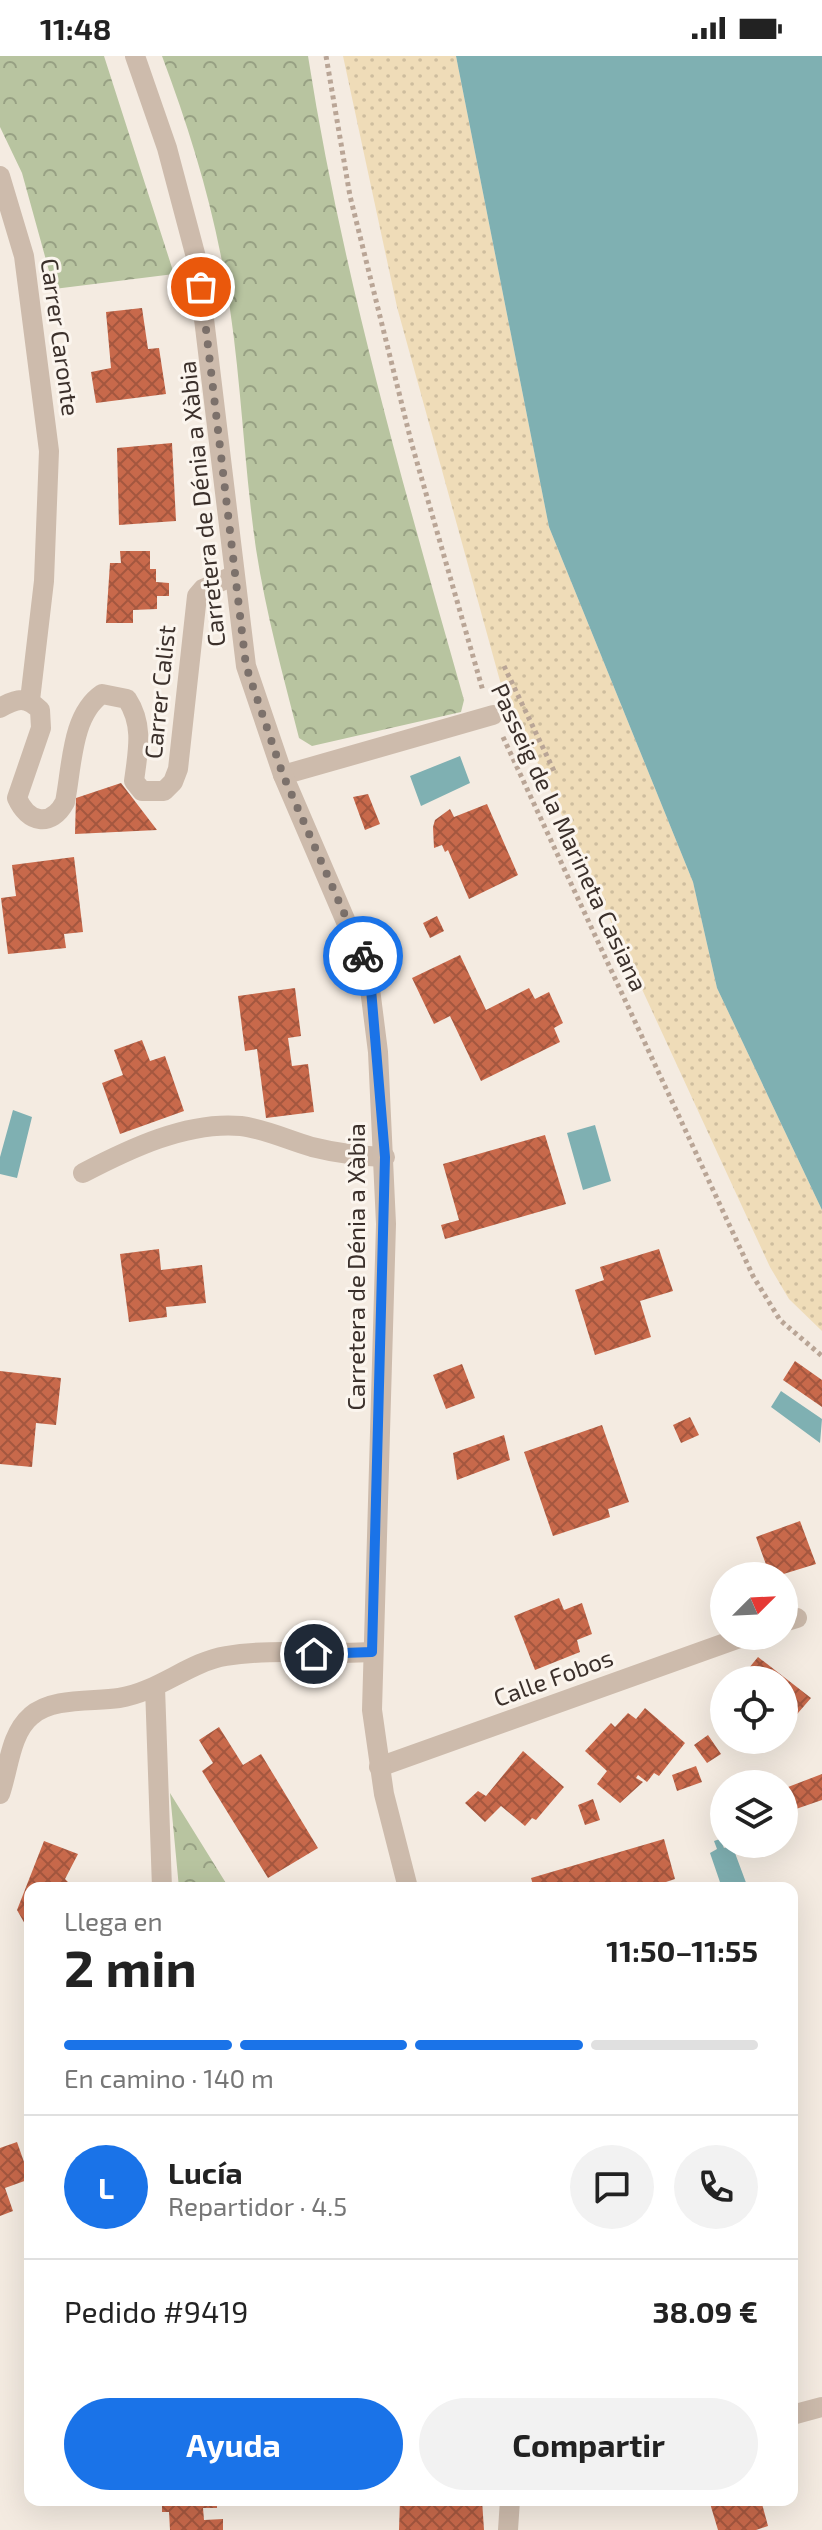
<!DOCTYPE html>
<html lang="es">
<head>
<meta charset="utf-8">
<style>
  :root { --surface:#fff; --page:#f2f2f2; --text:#222; --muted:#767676; --line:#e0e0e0; --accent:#1a73e8 }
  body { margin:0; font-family:"Exo 2",sans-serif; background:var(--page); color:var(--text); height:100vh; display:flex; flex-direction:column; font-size:30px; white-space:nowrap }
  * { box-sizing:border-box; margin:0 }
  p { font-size:26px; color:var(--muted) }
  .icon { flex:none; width:44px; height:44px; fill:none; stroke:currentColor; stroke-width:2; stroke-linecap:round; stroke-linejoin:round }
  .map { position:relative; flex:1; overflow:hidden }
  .details { position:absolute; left:24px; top:1826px; width:774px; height:624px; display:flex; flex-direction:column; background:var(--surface); border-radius:16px; box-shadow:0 8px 32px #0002 }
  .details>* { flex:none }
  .needle { width:52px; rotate:66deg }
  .controls { position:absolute; left:710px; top:1506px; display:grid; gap:16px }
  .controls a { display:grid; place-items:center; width:88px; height:88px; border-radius:50%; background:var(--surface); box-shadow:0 8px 32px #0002; font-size:40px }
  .pin { position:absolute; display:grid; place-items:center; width:68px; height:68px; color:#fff; margin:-34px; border:4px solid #fff; border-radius:50%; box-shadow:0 2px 8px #0007 }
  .courier { position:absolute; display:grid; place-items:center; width:80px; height:80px; margin:-40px; border:6px solid #1a73e8; border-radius:50%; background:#fff; color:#222; box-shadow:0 2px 10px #0007 }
  .head em { font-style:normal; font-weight:700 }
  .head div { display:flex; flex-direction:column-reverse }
  .head { display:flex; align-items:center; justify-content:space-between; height:136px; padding:0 40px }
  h1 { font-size:52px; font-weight:700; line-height:60px }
  .bar { display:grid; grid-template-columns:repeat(4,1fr); gap:12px 8px; align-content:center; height:96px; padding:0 40px }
  .bar i { height:10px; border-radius:6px; background:var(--line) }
  .bar .current { background:var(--accent) }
  .bar p { grid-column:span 4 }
  .line { display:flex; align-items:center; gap:20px; padding:0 40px; border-top:2px solid var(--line) }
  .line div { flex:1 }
  .round { display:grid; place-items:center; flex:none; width:84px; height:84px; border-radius:42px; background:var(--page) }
  .action { display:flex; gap:16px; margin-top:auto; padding:16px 40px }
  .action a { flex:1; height:92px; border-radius:48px; background:var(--accent); color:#fff; font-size:32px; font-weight:700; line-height:92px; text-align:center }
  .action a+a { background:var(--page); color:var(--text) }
  .status { display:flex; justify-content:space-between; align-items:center; height:56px; padding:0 40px; background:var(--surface); direction:ltr }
  .status svg { height:22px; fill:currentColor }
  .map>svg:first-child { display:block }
  .forest { fill:url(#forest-crowns) }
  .sand { fill:url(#sand-dots) }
  .water { fill:#7fb0b2 }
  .building { fill:url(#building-cross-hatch) }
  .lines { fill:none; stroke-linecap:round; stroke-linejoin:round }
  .path { stroke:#b9a596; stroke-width:5; stroke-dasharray:4 4; stroke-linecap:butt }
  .service { stroke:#cdbbac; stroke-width:20 }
  .minor { stroke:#cdbbac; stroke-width:20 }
  .tertiary { stroke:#cdbbac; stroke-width:20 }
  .done { stroke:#7c716b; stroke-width:8; stroke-dasharray:0 14.4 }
  .route { stroke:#1a73e8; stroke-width:10 }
  .labels { text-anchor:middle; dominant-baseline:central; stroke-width:6; stroke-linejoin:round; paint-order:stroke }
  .street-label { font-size:24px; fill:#3b302b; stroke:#fbf5ee }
</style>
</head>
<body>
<div class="status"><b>11:48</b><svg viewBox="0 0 49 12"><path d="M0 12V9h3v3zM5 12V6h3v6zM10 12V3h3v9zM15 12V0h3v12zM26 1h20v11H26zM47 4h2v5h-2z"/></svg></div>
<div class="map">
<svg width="822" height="2474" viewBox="0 0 822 2474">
  <defs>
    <pattern id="forest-crowns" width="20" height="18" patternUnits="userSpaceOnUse" patternTransform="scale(2)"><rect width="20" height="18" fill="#b8c4a0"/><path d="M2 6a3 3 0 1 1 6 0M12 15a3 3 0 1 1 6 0" fill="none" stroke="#97a083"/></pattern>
    <pattern id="sand-dots" width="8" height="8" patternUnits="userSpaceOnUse" patternTransform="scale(2)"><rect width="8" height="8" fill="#efdcb8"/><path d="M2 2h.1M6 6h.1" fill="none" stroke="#cebd9e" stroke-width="1.8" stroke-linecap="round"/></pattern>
    <pattern id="building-cross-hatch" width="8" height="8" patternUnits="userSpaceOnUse" patternTransform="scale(2)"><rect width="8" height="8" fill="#c8694b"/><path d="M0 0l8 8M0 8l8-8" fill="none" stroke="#a4573f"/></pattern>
  </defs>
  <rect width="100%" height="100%" fill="#f4ebe1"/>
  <!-- forest -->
  <path class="forest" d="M0 0H104L174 218 54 233 22 117 0 71Z
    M162 0H308C342 218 404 432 464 644L461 656 312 690 299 682C283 619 266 558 256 493 243 403 241 311 225 222 212 146 189 72 162 0Z
    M170 1737 229 1832H179Z"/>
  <!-- sand -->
  <path class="sand" d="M343 0H456L549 471 693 826 717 932 822 1154V1275L789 1243 770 1211 500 625 397 251Z"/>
  <!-- water -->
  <path class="water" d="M456 0H822V1154L717 932 693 826 549 471Z
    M460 700 470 727 421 750 410 720Z
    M13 1054 32 1061 17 1122 0 1118V1101Z
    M595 1069 611 1125 583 1134 567 1077Z
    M781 1335 822 1363 820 1387 771 1351Z
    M720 1783 724 1792 732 1789 748 1832H722L710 1797 717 1793 714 1785Z"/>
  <!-- building -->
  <path class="building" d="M142 252 148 293 159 292 166 338 96 347 91 316 111 312 106 256Z
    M172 387 176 465 119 469 117 392Z
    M120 495H150V513H156V526L169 527V540H157V553L133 554V567H106L110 507H121Z
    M121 727 157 774 75 778 76 742Z
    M368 738 380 768 365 774 353 741Z
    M487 748 518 819 469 843 448 794 445 796 442 789 434 792 433 771 435 764 450 753 454 761Z
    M74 801 83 876 64 878 66 892 8 898 1 842 16 840 12 809Z
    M437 860 444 875 430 882 423 867Z
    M460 899 486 954 529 932 535 943 549 936 563 967 554 972 560 986 481 1025 450 960 434 968 412 922Z
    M295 932 301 980 288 982 292 1010 308 1008 314 1056 266 1062 257 993 245 995 238 940Z
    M142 984 150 1005 165 1000 184 1055 120 1078 102 1027 123 1019 114 994Z
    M545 1079 566 1148 445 1183 441 1169 459 1164 443 1108Z
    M159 1193 161 1214 202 1209 206 1247 166 1251 167 1261 129 1266 120 1198Z
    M659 1193 673 1235 640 1245 651 1281 595 1299 575 1234 604 1224 600 1211Z
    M795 1305 822 1324V1351L783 1324Z
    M462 1308 475 1342 446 1353 433 1319Z
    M0 1315 61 1322 56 1369 36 1367 32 1411 0 1408Z
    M690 1361 699 1379 681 1387 673 1369Z
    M602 1369 629 1446 608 1453 610 1461 553 1480 524 1396Z
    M504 1379 510 1404 457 1424 453 1397Z
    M800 1465 816 1508 777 1520 774 1512 768 1514 756 1481Z
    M559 1542 564 1554 582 1547 592 1578 577 1584 580 1596 535 1614 514 1560Z
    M758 1601 811 1642 785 1672 790 1675 784 1682V1624H739Z
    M645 1652 685 1687 659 1720 654 1717 647 1726 638 1719 636 1722 643 1726 620 1747 597 1728 607 1715 585 1695 611 1667 615 1671 628 1657 636 1663Z
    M219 1671 243 1709 261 1698 318 1792 268 1822 202 1715 213 1707 199 1684Z
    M708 1679 721 1698 707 1707 694 1689Z
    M523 1695 564 1731 536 1764 532 1762 525 1770 501 1750 485 1766 465 1747 478 1735 486 1740Z
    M696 1710 702 1726 677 1735 672 1719Z
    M822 1718V1744L796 1753 788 1731Z
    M593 1743 600 1764 585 1769 578 1749Z
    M664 1783 675 1823 648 1832H534L531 1822Z
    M44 1785 78 1798 65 1823 74 1832H30V1877L17 1854Z
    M17 2086 30 2123 5 2132 13 2155 0 2160V2092Z
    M162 2444H217V2452H203L204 2464 223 2463V2474H170L169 2456H162Z
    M400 2444H482L484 2474H399Z
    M709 2444H761L768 2470 756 2474H718Z"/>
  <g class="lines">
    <!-- path -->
    <path class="path" d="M326 0 350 140 412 389 483 635
      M504 610 555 717
      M503 681 753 1220 780 1264 822 1300"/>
    <!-- service -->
    <path class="service" d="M283 719 493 659
      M83 1117C129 1093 187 1065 241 1070 265 1073 288 1084 312 1091 336 1097 360 1100 385 1101"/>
    <!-- minor -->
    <path class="minor" d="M0 120 24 200 49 395 44 525 30 644
      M0 652C17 642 26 640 40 654L41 672 17 742C28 767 51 772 65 746 72 712 71 659 102 638L127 643C144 669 138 695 134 725L142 735H164L173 726 178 713 197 540 203 533 233 520
      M784 1566 797 1562
      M155 1631 162 1832
      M379 1711 745 1580
      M0 1738C9 1712 10 1678 31 1660 52 1641 93 1646 119 1642 158 1636 189 1606 226 1600 274 1592 324 1599 372 1596
      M792 2359 822 2351"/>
    <!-- tertiary -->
    <path class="tertiary" d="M135 0 167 92 197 205 246 610 283 719 368 917 378 996 386 1168 372 1654 384 1738 408 1832
      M508 2474 510 2444"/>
  </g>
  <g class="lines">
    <!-- done -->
    <path class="done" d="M201 231 246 610 283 719 363 900"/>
    <!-- route -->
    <path class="route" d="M314 1598 372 1596 385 1101 371 933 363 900"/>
  </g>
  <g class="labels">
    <!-- street labels -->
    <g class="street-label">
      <text transform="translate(61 281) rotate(82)">Carrer Caronte</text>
      <text transform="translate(201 448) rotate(-96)">Carretera de Dénia a Xàbia</text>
      <text transform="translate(159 636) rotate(-84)">Carrer Calist</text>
      <text transform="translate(570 781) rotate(65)">Passeig de la Marineta Casiana</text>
      <text transform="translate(355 1211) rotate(-90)">Carretera de Dénia a Xàbia</text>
      <text transform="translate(553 1621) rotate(-20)">Calle Fobos</text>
    </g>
  </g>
</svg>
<div class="controls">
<a><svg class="needle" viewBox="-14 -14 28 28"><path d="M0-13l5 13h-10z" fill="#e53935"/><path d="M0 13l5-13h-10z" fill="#767676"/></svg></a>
<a><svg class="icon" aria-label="locate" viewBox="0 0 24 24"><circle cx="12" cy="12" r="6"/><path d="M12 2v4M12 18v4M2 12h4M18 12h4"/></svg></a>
<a><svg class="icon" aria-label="layers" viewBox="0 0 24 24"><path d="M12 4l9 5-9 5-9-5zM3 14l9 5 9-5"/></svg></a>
</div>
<div class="pin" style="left:201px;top:231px;background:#ea580c"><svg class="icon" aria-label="bag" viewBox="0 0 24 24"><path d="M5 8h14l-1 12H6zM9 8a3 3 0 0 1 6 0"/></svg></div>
<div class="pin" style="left:314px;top:1598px;background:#1f2937"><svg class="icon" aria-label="home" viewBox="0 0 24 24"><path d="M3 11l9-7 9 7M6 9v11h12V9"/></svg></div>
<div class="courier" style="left:363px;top:900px"><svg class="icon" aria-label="bike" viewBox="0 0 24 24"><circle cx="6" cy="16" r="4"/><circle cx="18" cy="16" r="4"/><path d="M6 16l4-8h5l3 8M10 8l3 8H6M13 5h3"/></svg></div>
<section class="details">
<div class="head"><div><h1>2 min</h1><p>Llega en</p></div><em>11:50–11:55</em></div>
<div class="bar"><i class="current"></i><i class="current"></i><i class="current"></i><i></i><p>En camino · 140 m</p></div>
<div class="line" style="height:144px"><b class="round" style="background:var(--accent);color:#fff">L</b><div><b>Lucía</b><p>Repartidor · 4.5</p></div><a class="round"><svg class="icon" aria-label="chat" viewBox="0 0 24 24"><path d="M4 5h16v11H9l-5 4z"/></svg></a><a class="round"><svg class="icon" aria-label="phone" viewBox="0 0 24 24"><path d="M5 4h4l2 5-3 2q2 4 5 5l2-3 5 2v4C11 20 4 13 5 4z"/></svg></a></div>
<div class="line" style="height:104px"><div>Pedido #9419</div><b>38.09 €</b></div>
<div class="action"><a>Ayuda</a><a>Compartir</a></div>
</section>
</div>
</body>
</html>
